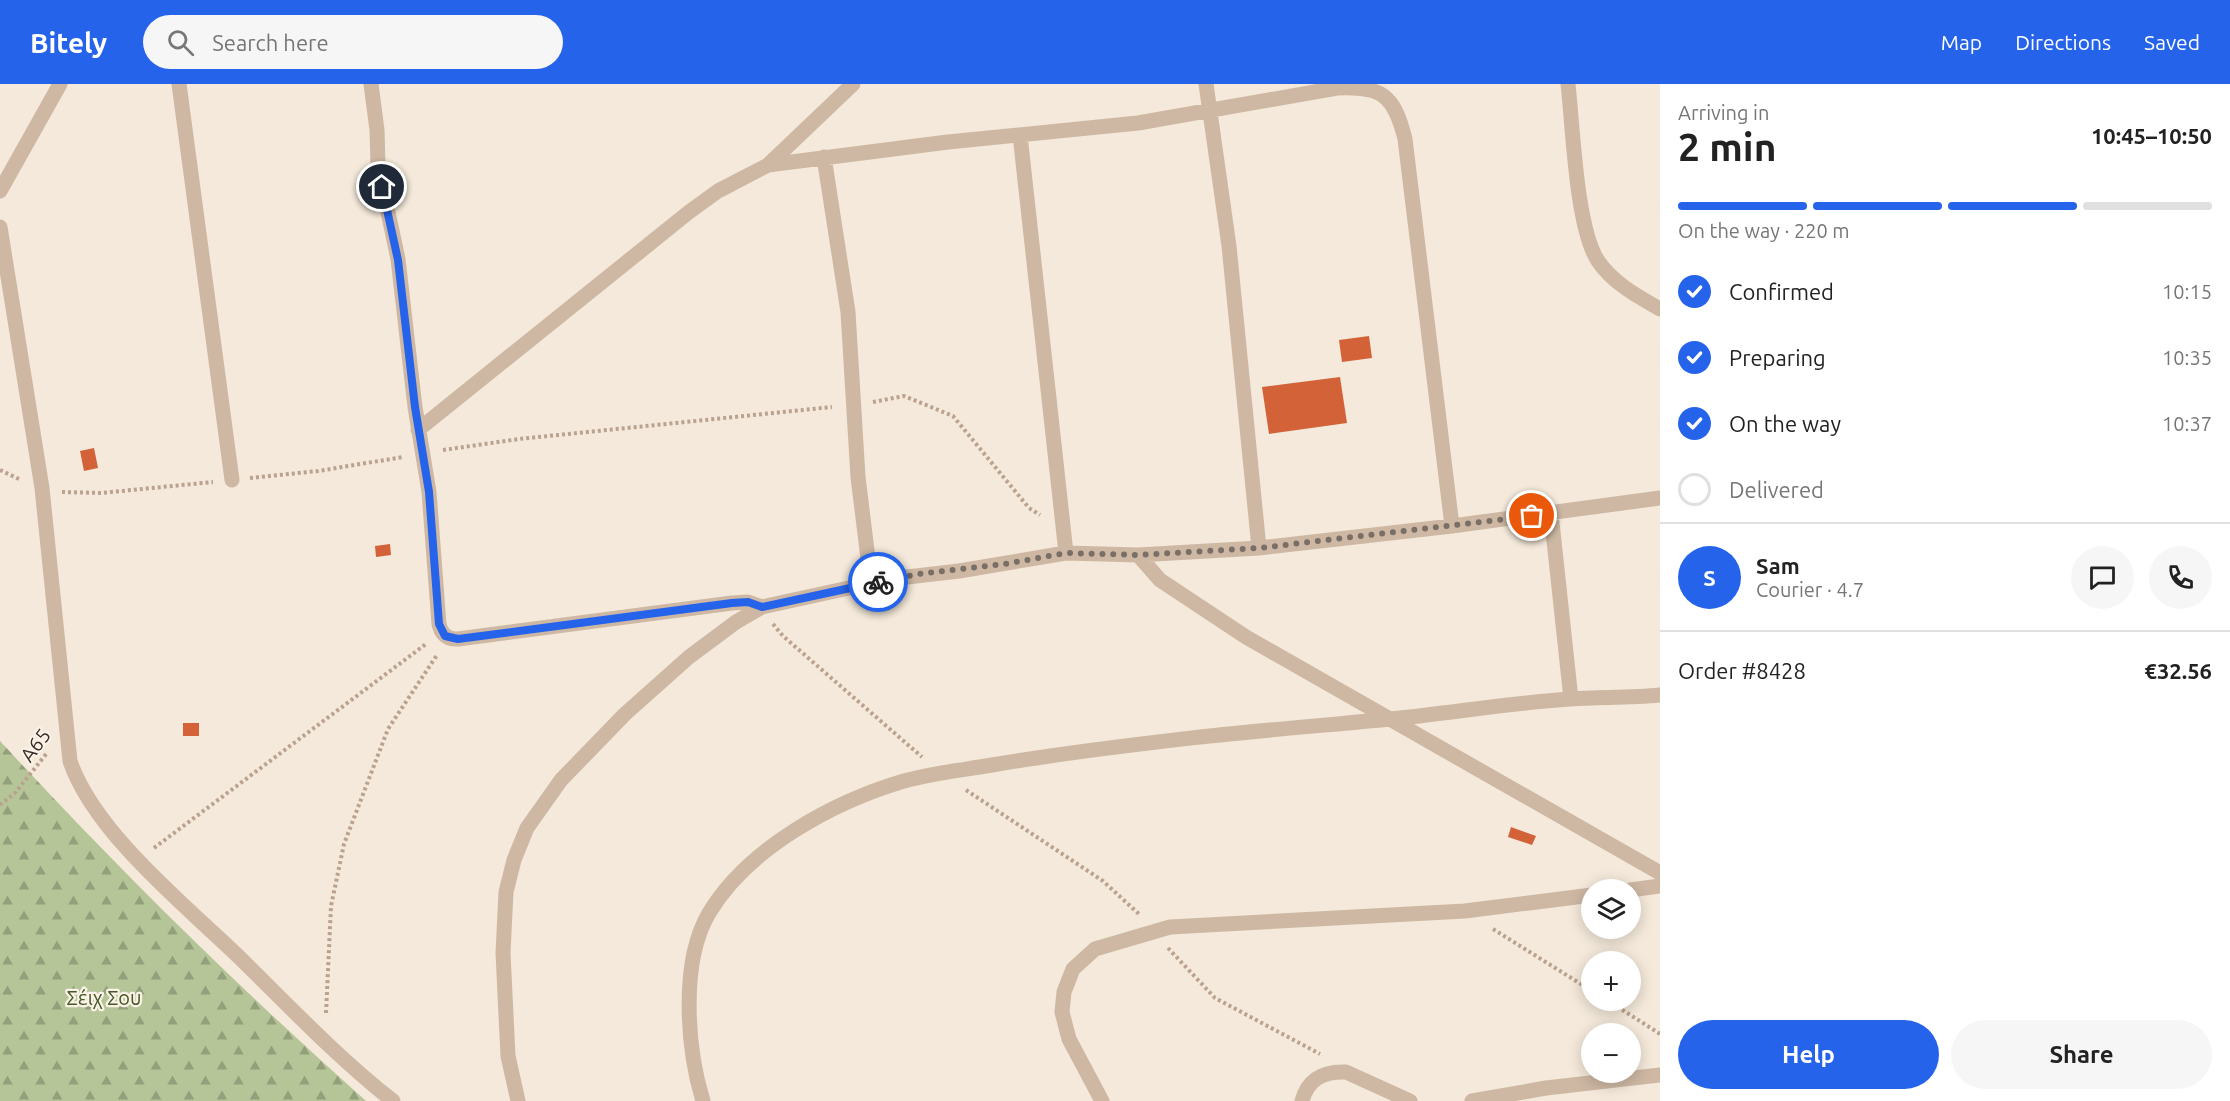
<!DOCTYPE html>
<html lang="en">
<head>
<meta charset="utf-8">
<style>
  :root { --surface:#fff; --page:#f6f6f6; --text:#222; --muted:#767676; --line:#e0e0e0; --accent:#2563eb }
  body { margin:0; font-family:Ubuntu,sans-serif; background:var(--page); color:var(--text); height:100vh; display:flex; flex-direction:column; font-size:22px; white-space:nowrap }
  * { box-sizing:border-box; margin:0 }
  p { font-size:20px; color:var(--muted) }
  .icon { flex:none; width:33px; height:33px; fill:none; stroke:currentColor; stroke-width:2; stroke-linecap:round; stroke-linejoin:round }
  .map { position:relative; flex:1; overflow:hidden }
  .details { display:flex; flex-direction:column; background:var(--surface); width:570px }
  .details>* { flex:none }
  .controls { position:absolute; left:1581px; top:795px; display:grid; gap:12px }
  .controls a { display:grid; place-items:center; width:60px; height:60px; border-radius:50%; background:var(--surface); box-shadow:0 3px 15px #0003; font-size:30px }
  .pin { position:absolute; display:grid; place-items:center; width:51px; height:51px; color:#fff; margin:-26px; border:3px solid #fff; border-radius:50%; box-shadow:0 2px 6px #0007 }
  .courier { position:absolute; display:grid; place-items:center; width:60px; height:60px; margin:-30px; border:4px solid #2563eb; border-radius:50%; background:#fff; color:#222; box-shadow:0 2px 8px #0007 }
  .summary em { font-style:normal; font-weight:600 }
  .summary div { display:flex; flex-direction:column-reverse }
  .summary { display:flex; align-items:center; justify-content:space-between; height:102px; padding:0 18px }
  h1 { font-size:39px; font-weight:600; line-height:45px }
  .bar { display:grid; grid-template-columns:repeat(4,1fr); gap:9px 6px; align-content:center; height:72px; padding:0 18px }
  .bar i { height:8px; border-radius:4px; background:var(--line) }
  .bar .selected { background:var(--accent) }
  .bar p { grid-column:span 4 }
  .line { display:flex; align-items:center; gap:15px; padding:0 18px; border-top:2px solid var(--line) }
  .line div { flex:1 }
  .round { display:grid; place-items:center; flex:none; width:63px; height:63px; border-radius:32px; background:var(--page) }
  ol { padding:0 18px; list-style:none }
  li { display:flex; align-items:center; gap:18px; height:66px }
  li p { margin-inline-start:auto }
  li .icon { padding:6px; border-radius:50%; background:var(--accent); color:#fff; stroke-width:4 }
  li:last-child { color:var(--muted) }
  li i { width:33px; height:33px; border:3px solid var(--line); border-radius:50% }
  .cta { display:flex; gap:12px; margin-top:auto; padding:12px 18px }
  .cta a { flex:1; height:69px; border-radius:36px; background:var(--accent); color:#fff; font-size:24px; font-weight:600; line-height:69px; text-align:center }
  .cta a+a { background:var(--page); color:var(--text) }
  header { display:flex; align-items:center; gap:36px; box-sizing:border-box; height:84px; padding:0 30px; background:var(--accent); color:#fff }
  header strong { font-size:28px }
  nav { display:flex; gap:33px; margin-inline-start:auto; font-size:21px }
  .search { width:420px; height:54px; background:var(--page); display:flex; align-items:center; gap:15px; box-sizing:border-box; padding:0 21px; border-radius:33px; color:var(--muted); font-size:22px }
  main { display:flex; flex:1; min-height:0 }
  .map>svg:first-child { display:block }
  .forest { fill:url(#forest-firs) }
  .building { fill:#d36239 }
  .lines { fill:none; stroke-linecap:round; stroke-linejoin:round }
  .path { stroke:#baa28e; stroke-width:4; stroke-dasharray:3 3; stroke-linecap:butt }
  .minor { stroke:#ceb8a4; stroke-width:15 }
  .done { stroke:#7a6f66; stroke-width:6; stroke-dasharray:0 10.8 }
  .route { stroke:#2563eb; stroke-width:8 }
  .labels { text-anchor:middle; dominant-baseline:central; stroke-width:4.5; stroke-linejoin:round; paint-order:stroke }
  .street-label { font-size:20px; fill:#392d27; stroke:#fbf2e7 }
  .park-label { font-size:20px; fill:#465a28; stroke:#fbf2e7 }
</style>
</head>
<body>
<header>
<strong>Bitely</strong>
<div class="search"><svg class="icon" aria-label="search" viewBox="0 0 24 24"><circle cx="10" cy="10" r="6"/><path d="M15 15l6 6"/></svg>Search here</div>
<nav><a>Map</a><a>Directions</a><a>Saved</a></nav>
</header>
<main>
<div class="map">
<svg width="1660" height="1017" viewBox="0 0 1660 1017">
  <defs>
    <pattern id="forest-firs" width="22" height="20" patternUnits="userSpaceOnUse" patternTransform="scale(1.5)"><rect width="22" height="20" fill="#b5c598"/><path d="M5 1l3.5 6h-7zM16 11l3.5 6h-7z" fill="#94a07c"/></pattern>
  </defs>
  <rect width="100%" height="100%" fill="#f4e9da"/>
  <!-- forest -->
  <path class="forest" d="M0 657C116 783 238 903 366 1017H0Z"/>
  <!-- building -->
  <path class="building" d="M1369 252 1372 274 1342 278 1339 256Z
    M1340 293 1347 339 1269 350 1262 303Z
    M94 364 98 384 84 387 80 367Z
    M390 460 391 471 376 473 375 462Z
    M183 639H199V652H183Z
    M1511 743 1536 752 1532 761 1508 753Z"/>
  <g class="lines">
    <!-- path -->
    <path class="path" d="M873 318 904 312 953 332 1029 424 1040 431
      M443 366 519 355 832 323
      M0 386 21 396
      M250 394 318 387 403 373
      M62 408 101 409 213 398
      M773 540 783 552 922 673
      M966 706 1103 797 1140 831
      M0 721 15 709 47 669
      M154 764 426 560
      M1493 845 1592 907
      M1168 864 1215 914 1320 970
      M1607 916 1660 950
      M326 929 331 822 344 760 388 645 437 571"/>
    <!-- minor -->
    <path class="minor" d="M179 0 232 396
      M371 0 377 46 378 81 398 175 415 323 429 408 439 540C441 550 447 556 458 555L732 519 748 518 762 523
      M1206 0 1229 162 1259 464
      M1568 0C1573 44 1576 143 1598 177 1613 199 1637 212 1660 225
      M1020 51 1066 469
      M824 73 848 228 858 393 871 499
      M768 81 853 0
      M0 107 60 0
      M0 143 42 404 70 677C94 748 185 821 239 873 289 922 338 974 393 1017
      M418 346 689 128 718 107 768 81 948 58 1138 39 1337 4C1381 2 1394 10 1405 55L1452 442
      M1551 429 1571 615
      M1138 471 1160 496 1246 553 1660 789
      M1630 806 1660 802
      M518 1017 508 972 503 869 506 808 514 776 527 744 561 696 625 630 689 573 736 538 762 523 890 495 959 487 1066 469 1138 471 1259 464 1452 442 1660 414
      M703 1017C687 965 680 878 709 829 748 764 833 718 904 697 933 689 963 686 992 681 1061 669 1131 661 1200 653 1264 646 1328 641 1391 635 1451 629 1510 619 1570 615 1600 613 1630 614 1660 611
      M1102 1017 1069 955 1062 928 1064 908 1073 885 1095 865 1170 843 1465 827 1592 811
      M1302 1017C1308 995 1323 987 1346 988L1410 1017
      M1472 1017 1546 1004 1660 991"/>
  </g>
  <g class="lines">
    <!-- done -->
    <path class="done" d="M878 498 918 490 1005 480 1066 469 1138 471 1259 464 1532 432"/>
    <!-- route -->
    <path class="route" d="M382 103 398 176 415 323 429 408 439 540 445 552 458 555 732 519 748 518 762 523 878 498"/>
  </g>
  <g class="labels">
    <!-- street labels -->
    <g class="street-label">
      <text transform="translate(35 661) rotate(-53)">Α65</text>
    </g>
    <!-- park labels -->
    <g class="park-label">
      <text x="104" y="913">Σέιχ Σου</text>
    </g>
  </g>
</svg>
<div class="controls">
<a><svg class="icon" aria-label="layers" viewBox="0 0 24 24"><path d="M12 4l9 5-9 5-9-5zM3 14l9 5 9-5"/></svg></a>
<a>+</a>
<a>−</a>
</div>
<div class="pin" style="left:1532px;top:432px;background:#ea580c"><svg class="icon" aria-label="bag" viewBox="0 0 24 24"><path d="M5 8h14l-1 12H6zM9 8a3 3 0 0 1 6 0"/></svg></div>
<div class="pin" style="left:382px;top:103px;background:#1f2937"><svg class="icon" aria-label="home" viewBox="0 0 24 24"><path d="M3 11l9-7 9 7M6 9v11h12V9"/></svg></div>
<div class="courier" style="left:878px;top:498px"><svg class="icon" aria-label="bike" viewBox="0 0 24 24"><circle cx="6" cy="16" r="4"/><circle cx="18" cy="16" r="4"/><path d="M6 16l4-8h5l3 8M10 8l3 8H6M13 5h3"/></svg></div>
</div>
<section class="details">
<div class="summary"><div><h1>2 min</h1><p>Arriving in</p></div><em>10:45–10:50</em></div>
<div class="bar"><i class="selected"></i><i class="selected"></i><i class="selected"></i><i></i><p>On the way · 220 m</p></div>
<ol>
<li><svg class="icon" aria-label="check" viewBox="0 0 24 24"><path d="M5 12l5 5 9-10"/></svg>Confirmed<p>10:15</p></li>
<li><svg class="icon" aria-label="check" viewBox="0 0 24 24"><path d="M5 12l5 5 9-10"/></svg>Preparing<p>10:35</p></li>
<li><svg class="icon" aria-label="check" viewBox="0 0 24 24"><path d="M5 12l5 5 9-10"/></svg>On the way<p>10:37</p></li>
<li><i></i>Delivered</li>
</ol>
<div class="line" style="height:108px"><b class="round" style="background:var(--accent);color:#fff">S</b><div><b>Sam</b><p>Courier · 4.7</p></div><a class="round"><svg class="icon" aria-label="chat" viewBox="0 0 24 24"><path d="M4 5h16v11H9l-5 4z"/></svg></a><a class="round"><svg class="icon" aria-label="phone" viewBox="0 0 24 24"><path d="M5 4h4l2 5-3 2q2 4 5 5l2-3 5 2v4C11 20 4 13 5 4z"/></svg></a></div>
<div class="line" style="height:78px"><div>Order #8428</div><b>€32.56</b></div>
<div class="cta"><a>Help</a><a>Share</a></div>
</section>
</main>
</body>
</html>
